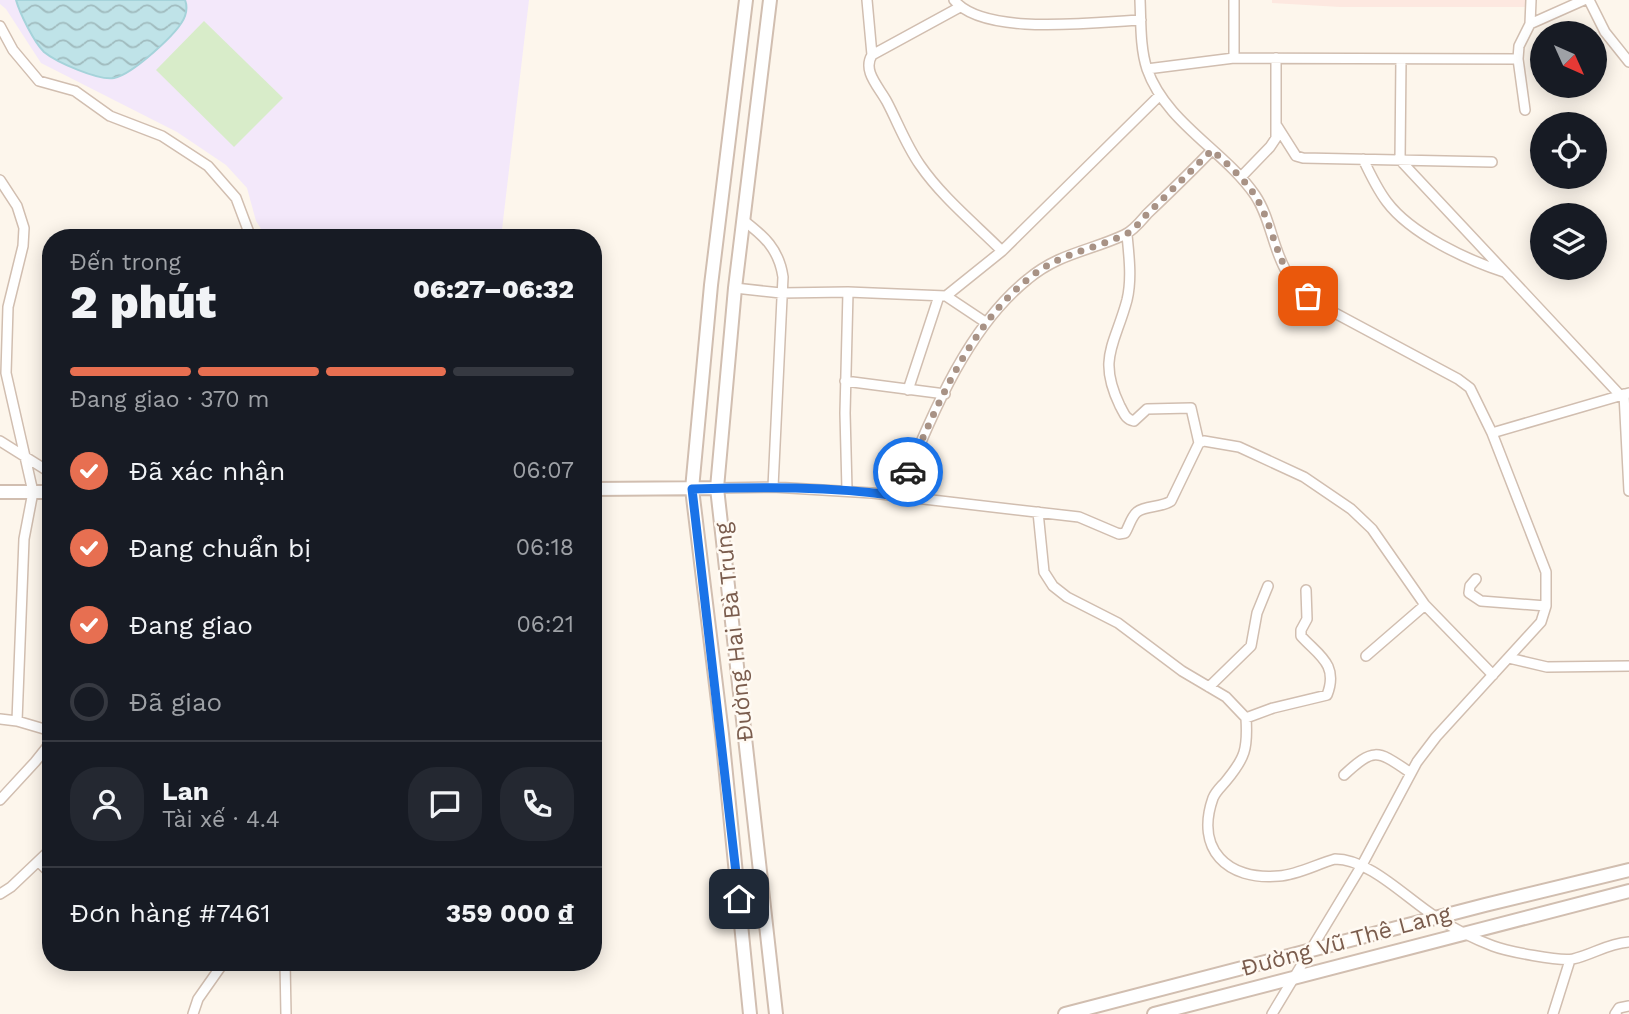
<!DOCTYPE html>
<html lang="vi">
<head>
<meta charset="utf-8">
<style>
  :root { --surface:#171b24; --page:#242831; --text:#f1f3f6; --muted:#9ea1a6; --line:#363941; --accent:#e76f51 }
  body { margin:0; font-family:"Work Sans",sans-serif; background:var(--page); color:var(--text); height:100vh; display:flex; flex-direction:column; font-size:26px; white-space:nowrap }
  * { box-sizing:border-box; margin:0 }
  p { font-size:23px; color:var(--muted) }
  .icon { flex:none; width:38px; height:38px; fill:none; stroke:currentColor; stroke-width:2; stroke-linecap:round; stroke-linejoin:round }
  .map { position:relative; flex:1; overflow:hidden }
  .panel { position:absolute; left:42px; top:229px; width:560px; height:742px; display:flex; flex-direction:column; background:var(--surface); border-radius:28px; box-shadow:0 4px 18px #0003 }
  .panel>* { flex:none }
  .needle { width:46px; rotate:135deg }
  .tools { position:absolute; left:1530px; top:21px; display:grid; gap:14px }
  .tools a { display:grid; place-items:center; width:77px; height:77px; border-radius:50%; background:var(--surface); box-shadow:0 4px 18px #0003; font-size:35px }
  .pin { position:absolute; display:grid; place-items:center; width:60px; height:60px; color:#fff; margin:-30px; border-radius:14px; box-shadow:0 4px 10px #0006 }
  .courier { position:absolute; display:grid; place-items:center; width:70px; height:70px; margin:-35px; border:5px solid #1a73e8; border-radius:50%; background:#fff; color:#222; box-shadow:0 2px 9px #0007 }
  .head em { font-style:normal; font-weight:800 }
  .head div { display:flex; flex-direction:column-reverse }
  .head { display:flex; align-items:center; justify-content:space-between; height:119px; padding:0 28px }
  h1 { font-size:46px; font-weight:800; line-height:52px }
  .bar { display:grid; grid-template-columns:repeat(4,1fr); gap:10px 7px; align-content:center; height:84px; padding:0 28px }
  .bar i { height:9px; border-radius:5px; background:var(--line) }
  .bar .active { background:var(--accent) }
  .bar p { grid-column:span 4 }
  .line { display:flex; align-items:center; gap:18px; padding:0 28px; border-top:2px solid var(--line) }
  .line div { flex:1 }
  .round { display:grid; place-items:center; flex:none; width:74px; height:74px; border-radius:28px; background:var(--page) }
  ol { padding:0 28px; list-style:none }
  li { display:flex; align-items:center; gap:21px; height:77px }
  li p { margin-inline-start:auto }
  li .icon { padding:7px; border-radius:50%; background:var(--accent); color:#fff; stroke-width:4 }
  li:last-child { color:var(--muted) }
  li i { width:38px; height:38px; border:4px solid var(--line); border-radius:50% }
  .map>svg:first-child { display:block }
  .commercial { fill:#fde8e0 }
  .education { fill:#f3e8fa }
  .pitch { fill:#d8ecc9 }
  .water { fill:url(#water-waves); stroke:#a5d3da; stroke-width:2 }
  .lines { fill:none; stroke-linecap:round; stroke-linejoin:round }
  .minor-casing { stroke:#d1beb0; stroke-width:12 }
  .tertiary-casing { stroke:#d1beb0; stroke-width:16 }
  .minor { stroke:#fff; stroke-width:9 }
  .tertiary { stroke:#fff; stroke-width:12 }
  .done { stroke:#a89285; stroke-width:7; stroke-dasharray:0 12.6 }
  .route { stroke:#1a73e8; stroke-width:9 }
  .labels { text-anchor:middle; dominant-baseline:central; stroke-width:5; stroke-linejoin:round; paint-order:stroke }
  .street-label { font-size:23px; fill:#7a5c4d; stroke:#fffaf3 }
</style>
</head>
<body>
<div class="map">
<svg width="1629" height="1014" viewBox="0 0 1629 1014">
  <defs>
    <pattern id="water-waves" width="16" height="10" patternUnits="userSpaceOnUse" patternTransform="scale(1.75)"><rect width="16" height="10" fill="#bfe3e8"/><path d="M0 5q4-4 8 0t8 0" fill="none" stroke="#a0bbbe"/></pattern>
  </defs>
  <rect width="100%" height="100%" fill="#fdf6ec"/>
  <!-- commercial -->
  <path class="commercial" d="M1272 0H1526V7H1340L1272 3Z"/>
  <!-- education -->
  <path class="education" d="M0 0H529L501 238H267L256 221 247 188 226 165 177 132 41 63 6 9 0 4Z"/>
  <!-- pitch -->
  <path class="pitch" d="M204 21 283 98 234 147 156 70Z"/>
  <!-- water -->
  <path class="water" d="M16 0H185C187 5 187 10 185 16 179 33 131 75 114 78 99 81 56 62 44 52 34 42 20 14 16 0Z"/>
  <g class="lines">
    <defs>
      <path id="minor" d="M867 0 872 55
        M954 0C984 37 1096 22 1141 20
        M1140 0C1141 22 1140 48 1147 69 1166 123 1224 150 1255 195 1270 217 1272 245 1285 269 1292 284 1305 294 1318 304L1458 379 1470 388 1492 433 1546 572V606L1541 622 1436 737 1417 762 1362 865 1272 1014
        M1234 0V58
        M1589 0 1605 32 1629 62
        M960 7 872 55C862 71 879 87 887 102 898 123 906 145 920 165 942 197 974 223 1002 251
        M1530 24 1584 0
        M0 26 13 50 39 81 75 91 110 116 162 136 208 166 236 198 251 238
        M1401 59 1400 160 1620 395
        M1147 69 1234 58 1518 59
        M1525 110 1518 59 1519 46 1530 24 1531 0
        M1277 126 1296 156 1303 158 1492 162
        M1363 159C1370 174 1377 189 1387 202 1411 234 1467 260 1504 272
        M1241 177 1270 147 1276 138V58
        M0 180 17 206 24 228 23 246 8 307 6 373 33 492 24 539 17 721
        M743 220C764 236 779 249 783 277L773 487
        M1127 235C1129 256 1132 279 1127 300 1115 345 1097 358 1120 406 1124 413 1125 419 1134 421L1147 409 1191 408 1199 443
        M735 288 781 293 848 292 946 296 985 322
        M946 296 1002 251 1160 95
        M845 381 945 394
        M908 390 939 296
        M1624 394 1629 491
        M1492 433 1629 393
        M0 441 51 473
        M717 488 773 487 872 493 1079 517 1119 534 1125 533C1129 527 1131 517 1137 512 1146 505 1161 508 1171 501L1199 443 1204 441 1239 447 1304 477 1351 509 1372 529 1425 605 1493 675
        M847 490 845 413 848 292
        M898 497C929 423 964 330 1028 279 1059 253 1090 251 1124 235 1133 231 1141 221 1147 214 1169 193 1191 172 1212 150
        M1038 512 1044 572 1053 586 1067 597 1118 623 1182 671 1226 697 1246 718C1248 749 1245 758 1226 781 1221 787 1216 791 1213 798 1195 849 1227 881 1279 876 1297 875 1317 864 1335 859 1370 859 1407 899 1436 917 1453 928 1474 939 1493 946 1506 951 1561 962 1573 959 1594 954 1606 944 1629 942
        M1476 579 1470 586 1469 593 1481 601 1546 606
        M1366 656 1425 605
        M1509 658 1547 667 1629 666
        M1209 687 1251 646 1257 613 1268 586
        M1246 718 1273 708 1327 695C1339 664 1318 655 1301 636V630L1307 619 1306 590
        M0 719 17 721 51 731
        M1344 775C1375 746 1378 751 1411 773
        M0 800 35 762 51 742
        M39 862 51 874
        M0 894 11 887 51 849
        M285 962 286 1014
        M193 1014 198 999 224 962
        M1553 1014 1570 960
        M1615 1014 1619 1008 1629 1006"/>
      <path id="tertiary" d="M746 0 711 285 692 489 722 734 750 1014
        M770 0 735 288 717 488 776 1014
        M593 489 717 488
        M0 492H51
        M1065 1014 1485 905 1629 870
        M1154 1014 1629 891"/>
    </defs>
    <!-- minor casing -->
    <use href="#minor" class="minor-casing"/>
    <!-- tertiary casing -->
    <use href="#tertiary" class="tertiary-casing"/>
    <!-- minor -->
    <use href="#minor" class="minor"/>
    <!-- tertiary -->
    <use href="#tertiary" class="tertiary"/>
  </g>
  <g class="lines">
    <!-- done -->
    <path class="done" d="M908 472C937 405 970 326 1028 279 1059 253 1089 251 1124 235 1133 232 1140 221 1147 214 1169 193 1190 172 1212 150 1228 165 1246 180 1257 199 1276 232 1277 272 1308 296"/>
    <!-- route -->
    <path class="route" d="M739 899 692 489C761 487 830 486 898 496L908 472"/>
  </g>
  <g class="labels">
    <!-- street labels -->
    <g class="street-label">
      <text transform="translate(734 632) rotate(-96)">Đường Hai Bà Trưng</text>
      <text transform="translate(1346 941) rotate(-15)">Đường Vũ Thê Lang</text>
    </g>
  </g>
</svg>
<div class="tools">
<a><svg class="needle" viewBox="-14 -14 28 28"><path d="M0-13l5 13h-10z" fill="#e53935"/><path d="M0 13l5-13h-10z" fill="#9ea1a6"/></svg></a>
<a><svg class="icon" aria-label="locate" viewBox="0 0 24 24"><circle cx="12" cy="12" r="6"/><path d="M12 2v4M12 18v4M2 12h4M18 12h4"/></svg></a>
<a><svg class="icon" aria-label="layers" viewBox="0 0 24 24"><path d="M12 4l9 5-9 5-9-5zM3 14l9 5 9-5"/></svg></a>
</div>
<div class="pin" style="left:1308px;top:296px;background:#ea580c"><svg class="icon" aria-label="bag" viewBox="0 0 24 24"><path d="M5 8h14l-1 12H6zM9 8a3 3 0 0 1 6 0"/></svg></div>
<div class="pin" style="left:739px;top:899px;background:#1f2937"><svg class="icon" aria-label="home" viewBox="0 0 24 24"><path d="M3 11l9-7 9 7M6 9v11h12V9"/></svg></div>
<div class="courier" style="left:908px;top:472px"><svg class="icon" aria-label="car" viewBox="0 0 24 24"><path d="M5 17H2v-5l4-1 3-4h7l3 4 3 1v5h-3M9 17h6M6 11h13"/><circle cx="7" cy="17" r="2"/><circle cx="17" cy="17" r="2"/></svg></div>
<section class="panel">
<div class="head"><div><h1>2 phút</h1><p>Đến trong</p></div><em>06:27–06:32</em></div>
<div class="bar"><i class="active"></i><i class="active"></i><i class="active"></i><i></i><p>Đang giao · 370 m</p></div>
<ol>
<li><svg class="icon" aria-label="check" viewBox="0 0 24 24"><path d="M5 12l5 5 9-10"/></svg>Đã xác nhận<p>06:07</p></li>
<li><svg class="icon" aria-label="check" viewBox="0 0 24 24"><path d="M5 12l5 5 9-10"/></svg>Đang chuẩn bị<p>06:18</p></li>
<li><svg class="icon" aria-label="check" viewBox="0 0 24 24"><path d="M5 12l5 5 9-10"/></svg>Đang giao<p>06:21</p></li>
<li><i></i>Đã giao</li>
</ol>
<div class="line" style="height:126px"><a class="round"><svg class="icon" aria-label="person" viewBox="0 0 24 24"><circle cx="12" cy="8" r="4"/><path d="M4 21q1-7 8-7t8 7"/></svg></a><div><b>Lan</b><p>Tài xế · 4.4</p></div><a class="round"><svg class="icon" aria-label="chat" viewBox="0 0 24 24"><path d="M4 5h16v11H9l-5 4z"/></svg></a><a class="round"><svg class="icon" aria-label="phone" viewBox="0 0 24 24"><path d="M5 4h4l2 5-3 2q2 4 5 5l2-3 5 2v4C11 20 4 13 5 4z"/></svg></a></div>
<div class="line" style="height:91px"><div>Đơn hàng #7461</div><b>359 000 ₫</b></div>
</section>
</div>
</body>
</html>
